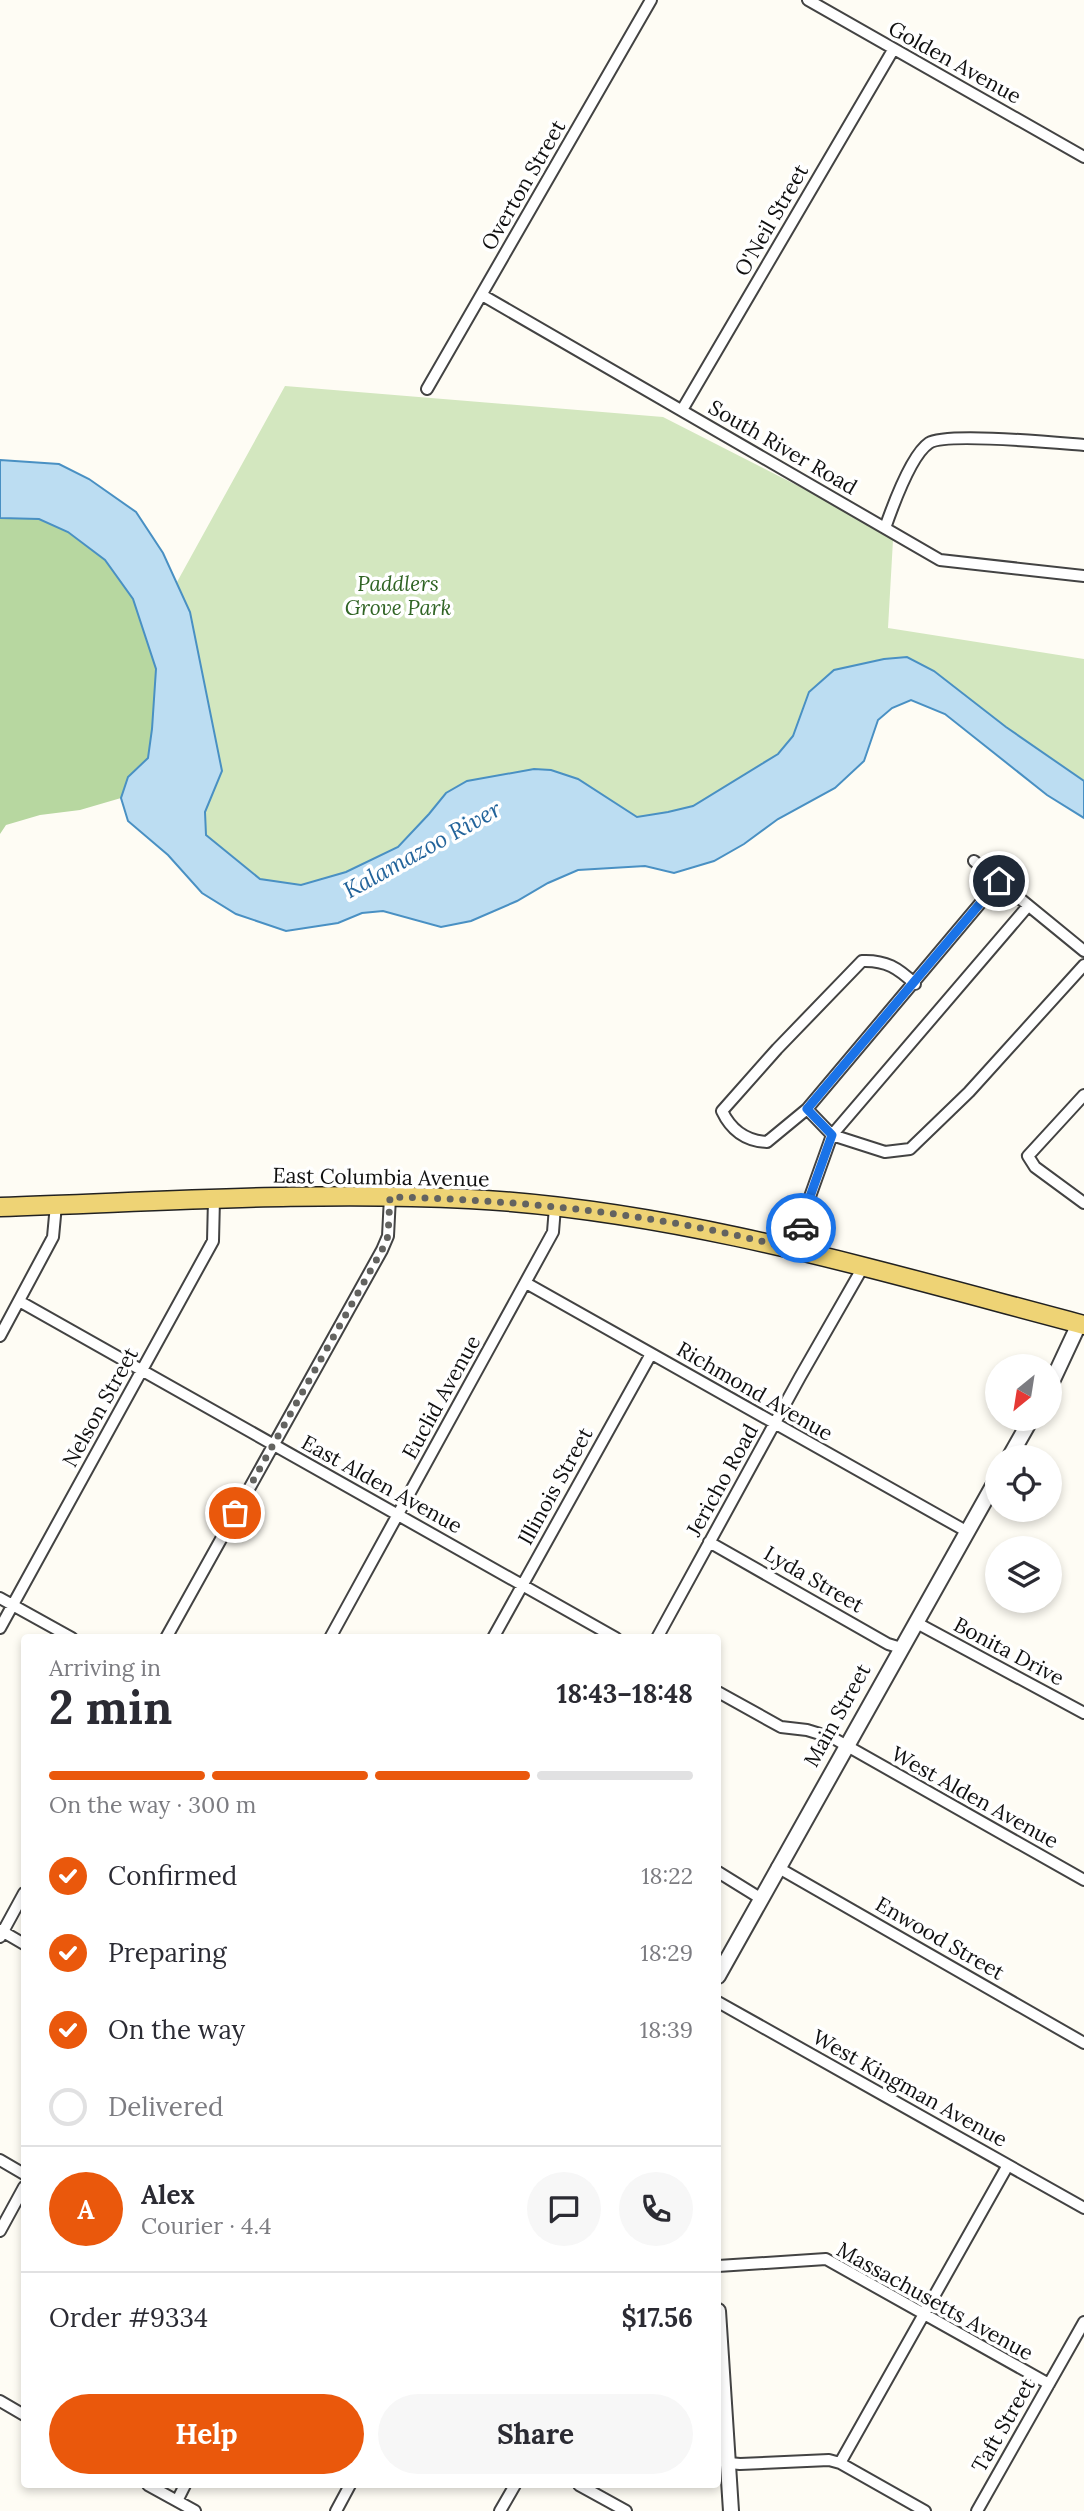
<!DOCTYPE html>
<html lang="en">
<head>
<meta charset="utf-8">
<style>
  :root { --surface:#fff; --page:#f7f7f7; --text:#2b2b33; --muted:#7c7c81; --line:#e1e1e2; --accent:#ea580c }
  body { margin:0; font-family:Lora,serif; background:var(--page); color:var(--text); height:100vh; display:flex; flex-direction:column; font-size:26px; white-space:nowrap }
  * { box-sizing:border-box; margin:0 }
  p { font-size:23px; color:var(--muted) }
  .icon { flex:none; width:38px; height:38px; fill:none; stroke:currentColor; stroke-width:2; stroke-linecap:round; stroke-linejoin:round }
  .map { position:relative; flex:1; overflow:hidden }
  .details { position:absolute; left:21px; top:1634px; width:700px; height:854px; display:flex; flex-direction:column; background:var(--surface); border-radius:7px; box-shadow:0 4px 10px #0003 }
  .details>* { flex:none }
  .needle { width:46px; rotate:210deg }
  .tools { position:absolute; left:985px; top:1354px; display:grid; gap:14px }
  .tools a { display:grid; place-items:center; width:77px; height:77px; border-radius:50%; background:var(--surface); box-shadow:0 4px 10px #0003; font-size:35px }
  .pin { position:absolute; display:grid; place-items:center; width:60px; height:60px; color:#fff; margin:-30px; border:4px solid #fff; border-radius:50%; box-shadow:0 2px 7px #0007 }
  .courier { position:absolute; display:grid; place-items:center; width:70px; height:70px; margin:-35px; border:5px solid #1a73e8; border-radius:50%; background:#fff; color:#222; box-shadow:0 2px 9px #0007 }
  .overview em { font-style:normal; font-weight:700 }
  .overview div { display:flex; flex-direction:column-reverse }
  .overview { display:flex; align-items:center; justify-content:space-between; height:119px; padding:0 28px }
  h1 { font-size:46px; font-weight:700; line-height:52px }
  .bar { display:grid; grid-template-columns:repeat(4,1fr); gap:10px 7px; align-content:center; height:84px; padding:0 28px }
  .bar i { height:9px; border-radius:5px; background:var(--line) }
  .bar .current { background:var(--accent) }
  .bar p { grid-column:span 4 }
  .line { display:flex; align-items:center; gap:18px; padding:0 28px; border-top:2px solid var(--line) }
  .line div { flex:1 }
  .round { display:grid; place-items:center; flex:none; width:74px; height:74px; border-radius:37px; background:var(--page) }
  ol { padding:0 28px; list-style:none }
  li { display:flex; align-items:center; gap:21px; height:77px }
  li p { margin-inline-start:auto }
  li .icon { padding:7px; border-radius:50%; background:var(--accent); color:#fff; stroke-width:4 }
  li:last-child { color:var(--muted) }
  li i { width:38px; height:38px; border:4px solid var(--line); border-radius:50% }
  .cta { display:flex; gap:14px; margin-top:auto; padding:14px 28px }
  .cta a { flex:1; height:80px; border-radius:42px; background:var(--accent); color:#fff; font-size:28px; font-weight:700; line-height:80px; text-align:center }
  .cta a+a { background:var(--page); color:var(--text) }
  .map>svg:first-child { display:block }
  .green { fill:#d3e7bf }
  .forest { fill:#b7d7a0 }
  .water { fill:#bcddf2; stroke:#4990c3; stroke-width:2 }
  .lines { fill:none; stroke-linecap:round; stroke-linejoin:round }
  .minor-casing { stroke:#434343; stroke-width:14 }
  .tertiary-casing { stroke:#434343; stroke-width:18 }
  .primary-casing { stroke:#212121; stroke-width:21 }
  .minor { stroke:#fff; stroke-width:10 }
  .tertiary { stroke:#fff; stroke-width:14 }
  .primary { stroke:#eed375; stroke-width:18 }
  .done { stroke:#636360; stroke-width:7; stroke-dasharray:0 12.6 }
  .route { stroke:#1a73e8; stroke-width:9 }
  .labels { text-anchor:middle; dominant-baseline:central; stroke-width:7; stroke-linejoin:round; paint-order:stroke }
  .street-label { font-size:21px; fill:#101010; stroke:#fff }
  .park-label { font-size:21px; font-style:italic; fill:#306424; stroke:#fff }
  .water-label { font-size:23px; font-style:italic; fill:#22639a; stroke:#fff }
</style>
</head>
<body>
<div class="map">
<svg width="1084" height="2511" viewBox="0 0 1084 2511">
  <rect width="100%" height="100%" fill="#fefcf4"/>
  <!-- green -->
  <path class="green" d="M285 386 663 417 816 495 893 540 888 628 1084 659V781L1006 727 934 671 809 693 793 736 778 754 693 806 668 812 637 817 551 770 534 769 467 781 446 793 429 814 398 847 346 872 301 885 260 879 206 835 205 812 222 771 177 582Z"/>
  <!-- forest -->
  <path class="forest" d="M0 518 39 519 68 532 105 560 133 599 156 669 152 729 148 758 128 777 121 798 80 810 40 815 6 825 0 834Z"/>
  <!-- water -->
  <path class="water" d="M0 460 59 464 89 479 136 512 163 553 190 612 222 771 205 812 206 835 260 879 301 885 346 872 398 847 429 814 446 793 467 781 534 769 551 770 578 779 637 817 668 812 693 806 778 754 793 736 809 692 834 670 884 659 907 657 934 671 1006 727 1084 781V818L1047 795 945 714 911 700 892 708 878 720 864 761 835 788 778 819 744 844 714 861 674 873 645 866 578 870 548 883 517 901 471 921 441 927 383 911 362 913 338 923 286 931 236 914 202 893 168 855 128 821 121 798 128 777 148 758 152 729 156 669 133 599 105 560 68 532 39 519 0 518Z"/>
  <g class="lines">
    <defs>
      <path id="minor" d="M808 0 1084 157
        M482 295 940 560 1084 576
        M427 389 651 0
        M682 410 893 50
        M885 528C892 508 911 455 929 443 946 432 1058 443 1084 445
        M974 861 1084 951
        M915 984C898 968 886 960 862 961L777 1049 722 1111C731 1130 746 1141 767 1142L807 1109 999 881
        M1084 1095 1028 1156 1035 1167 1084 1203
        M807 1109 832 1135 885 1152 910 1149 969 1092 1084 965
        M792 1249 806 1218 807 1205 832 1135 1028 906
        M526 1283 966 1531
        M19 1301 616 1638
        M0 1336 53 1237 56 1205
        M709 1542 888 1644 901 1648
        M0 1598 72 1638
        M915 1622 1084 1713
        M0 1628 213 1241 214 1199
        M166 1638 382 1250 388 1236 390 1197
        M330 1638 553 1232 555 1207
        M493 1638 651 1354
        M657 1638 800 1377 863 1267
        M718 1692 781 1727 807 1730 833 1738 1084 1880
        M777 1867 1084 2043
        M718 1872 760 1898
        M0 1930 24 1944
        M0 1937 24 1893
        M718 2002 1084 2208
        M0 2160 24 2174
        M0 2231 24 2187
        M718 2266 826 2259 1049 2384
        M0 2401 24 2415
        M729 2463 740 2464 829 2460 840 2463 925 2511
        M840 2463 1008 2165
        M148 2485 195 2511
        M579 2485 626 2511
        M177 2501 185 2485
        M336 2511 350 2485
        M500 2511 515 2485
        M977 2511 1084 2322"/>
      <path id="tertiary" d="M1050 1386 1079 1324
        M1009 1458 1031 1419
        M718 1976 998 1477
        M718 2311 731 2511"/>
      <path id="primary" d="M0 1207C156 1202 313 1191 469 1199 679 1210 882 1272 1084 1325"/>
    </defs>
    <!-- minor casing -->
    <use href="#minor" class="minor-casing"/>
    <!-- tertiary casing -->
    <use href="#tertiary" class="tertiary-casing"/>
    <!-- primary casing -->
    <use href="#primary" class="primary-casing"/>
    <!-- minor -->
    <use href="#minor" class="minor"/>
    <!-- tertiary -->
    <use href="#tertiary" class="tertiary"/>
    <!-- primary -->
    <use href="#primary" class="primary"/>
  </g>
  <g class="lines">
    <!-- done -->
    <path class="done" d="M235 1513 382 1250 388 1236 390 1197C524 1200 662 1214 792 1249L801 1228"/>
    <!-- route -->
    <path class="route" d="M801 1228 806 1218 807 1205 832 1135 807 1109 999 881"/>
  </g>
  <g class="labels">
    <!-- street labels -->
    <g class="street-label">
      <text transform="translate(955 62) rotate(29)">Golden Avenue</text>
      <text transform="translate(523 185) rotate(-60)">Overton Street</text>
      <text transform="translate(771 220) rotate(-60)">O'Neil Street</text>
      <text transform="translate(783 447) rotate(30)">South River Road</text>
      <text transform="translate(381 1177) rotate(1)">East Columbia Avenue</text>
      <text transform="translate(755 1391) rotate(30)">Richmond Avenue</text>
      <text transform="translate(441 1397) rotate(-61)">Euclid Avenue</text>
      <text transform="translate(100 1407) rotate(-61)">Nelson Street</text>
      <text transform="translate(722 1480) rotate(-61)">Jericho Road</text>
      <text transform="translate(382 1484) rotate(29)">East Alden Avenue</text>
      <text transform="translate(555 1486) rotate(-61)">Illinois Street</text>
      <text transform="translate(814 1579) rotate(30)">Lyda Street</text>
      <text transform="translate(1009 1651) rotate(28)">Bonita Drive</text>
      <text transform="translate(837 1715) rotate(-61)">Main Street</text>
      <text transform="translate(975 1797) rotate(29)">West Alden Avenue</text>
      <text transform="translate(940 1938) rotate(30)">Enwood Street</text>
      <text transform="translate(910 2088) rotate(29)">West Kingman Avenue</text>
      <text transform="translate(935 2301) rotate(29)">Massachusetts Avenue</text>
      <text transform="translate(1003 2425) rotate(-60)">Taft Street</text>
    </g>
    <!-- park labels -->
    <g class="park-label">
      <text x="398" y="583">Paddlers<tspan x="398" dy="24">Grove Park</tspan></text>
    </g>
    <!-- water labels -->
    <g class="water-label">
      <text transform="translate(422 849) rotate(-29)">Kalamazoo River</text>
    </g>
  </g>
</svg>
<div class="tools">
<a><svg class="needle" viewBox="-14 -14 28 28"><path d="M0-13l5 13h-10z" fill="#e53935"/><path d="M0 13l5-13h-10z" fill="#7c7c81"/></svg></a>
<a><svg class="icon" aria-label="locate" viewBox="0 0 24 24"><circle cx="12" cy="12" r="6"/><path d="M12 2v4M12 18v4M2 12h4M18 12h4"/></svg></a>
<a><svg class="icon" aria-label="layers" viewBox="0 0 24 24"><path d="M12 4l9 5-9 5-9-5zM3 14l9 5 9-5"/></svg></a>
</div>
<div class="pin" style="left:235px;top:1513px;background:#ea580c"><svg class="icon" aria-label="bag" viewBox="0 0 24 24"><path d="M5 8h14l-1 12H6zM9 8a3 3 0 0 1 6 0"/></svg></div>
<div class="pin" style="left:999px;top:881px;background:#1f2937"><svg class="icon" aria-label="home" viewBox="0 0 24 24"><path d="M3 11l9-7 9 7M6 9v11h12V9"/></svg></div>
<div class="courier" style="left:801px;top:1228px"><svg class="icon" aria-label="car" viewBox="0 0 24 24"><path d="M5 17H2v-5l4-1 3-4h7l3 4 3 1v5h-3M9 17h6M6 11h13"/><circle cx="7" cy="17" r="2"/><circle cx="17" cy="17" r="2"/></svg></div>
<section class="details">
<div class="overview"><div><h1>2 min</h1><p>Arriving in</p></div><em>18:43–18:48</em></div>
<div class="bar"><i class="current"></i><i class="current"></i><i class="current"></i><i></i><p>On the way · 300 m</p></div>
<ol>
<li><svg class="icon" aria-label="check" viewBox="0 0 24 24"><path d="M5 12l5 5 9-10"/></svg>Confirmed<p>18:22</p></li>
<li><svg class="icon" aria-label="check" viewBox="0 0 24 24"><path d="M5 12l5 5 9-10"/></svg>Preparing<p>18:29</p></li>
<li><svg class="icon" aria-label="check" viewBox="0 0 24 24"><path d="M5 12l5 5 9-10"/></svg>On the way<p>18:39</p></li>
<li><i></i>Delivered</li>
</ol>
<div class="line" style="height:126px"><b class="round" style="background:var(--accent);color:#fff">A</b><div><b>Alex</b><p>Courier · 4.4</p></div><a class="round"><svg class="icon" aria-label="chat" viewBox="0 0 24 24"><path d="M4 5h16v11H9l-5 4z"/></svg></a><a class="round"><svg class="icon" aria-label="phone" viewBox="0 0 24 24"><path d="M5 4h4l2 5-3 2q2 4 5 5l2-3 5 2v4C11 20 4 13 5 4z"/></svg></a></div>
<div class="line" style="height:91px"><div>Order #9334</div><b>$17.56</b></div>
<div class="cta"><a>Help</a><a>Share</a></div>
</section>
</div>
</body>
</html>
